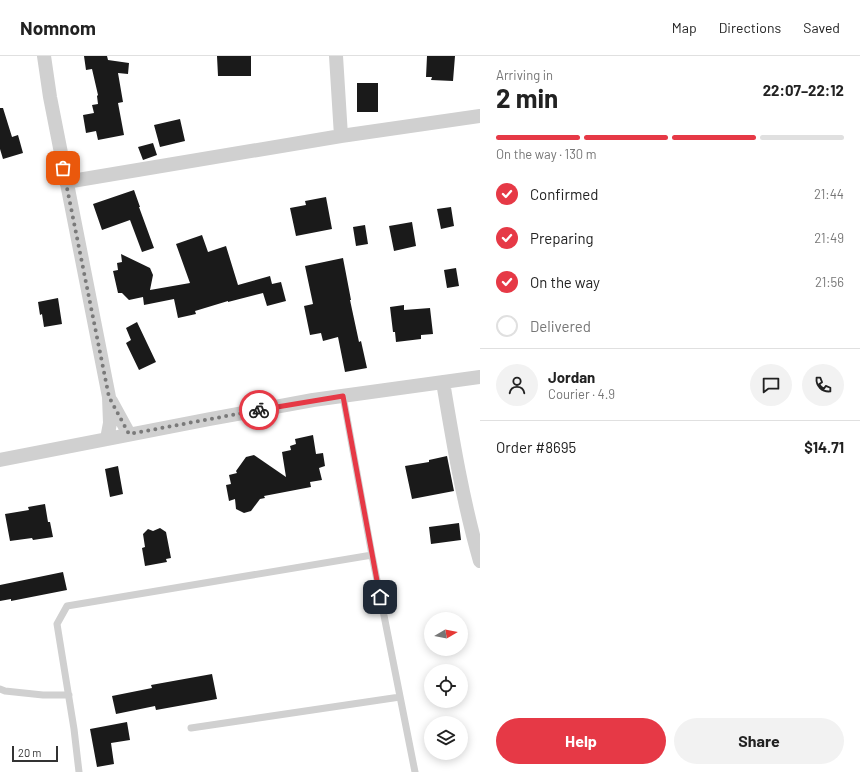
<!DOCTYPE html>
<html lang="en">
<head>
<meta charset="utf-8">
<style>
  :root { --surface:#fff; --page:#f2f2f2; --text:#222; --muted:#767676; --line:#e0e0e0; --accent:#e63946 }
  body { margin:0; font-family:Barlow,sans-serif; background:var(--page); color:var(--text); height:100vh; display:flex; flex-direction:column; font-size:15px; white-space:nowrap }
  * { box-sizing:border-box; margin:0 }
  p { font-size:13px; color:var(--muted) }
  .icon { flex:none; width:22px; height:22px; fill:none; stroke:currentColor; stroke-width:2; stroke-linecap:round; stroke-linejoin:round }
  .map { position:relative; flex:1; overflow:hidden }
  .panel { display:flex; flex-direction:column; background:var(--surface); width:380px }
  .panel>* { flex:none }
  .needle { width:26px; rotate:80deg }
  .tools { position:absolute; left:424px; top:556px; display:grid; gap:8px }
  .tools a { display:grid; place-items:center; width:44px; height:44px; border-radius:50%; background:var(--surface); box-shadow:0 2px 10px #0003; font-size:20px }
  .scale { position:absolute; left:12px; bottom:10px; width:46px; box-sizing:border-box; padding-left:4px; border:2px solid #333; border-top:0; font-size:11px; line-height:14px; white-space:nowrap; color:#333; -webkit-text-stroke:3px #fff; paint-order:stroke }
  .pin { position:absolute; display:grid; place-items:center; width:34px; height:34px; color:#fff; margin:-17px; border-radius:8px; box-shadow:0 2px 6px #0006 }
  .courier { position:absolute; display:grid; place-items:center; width:40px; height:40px; margin:-20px; border:3px solid #e63946; border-radius:50%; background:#fff; color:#222; box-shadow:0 1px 5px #0007 }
  .summary em { font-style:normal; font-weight:700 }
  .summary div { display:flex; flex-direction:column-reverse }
  .summary { display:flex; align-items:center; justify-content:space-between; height:68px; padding:0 16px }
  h1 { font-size:26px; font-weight:700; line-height:30px }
  .bar { display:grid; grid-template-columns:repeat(4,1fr); gap:6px 4px; align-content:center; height:48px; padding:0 16px }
  .bar i { height:5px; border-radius:3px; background:var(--line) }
  .bar .on { background:var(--accent) }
  .bar p { grid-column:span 4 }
  .line { display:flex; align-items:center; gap:10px; padding:0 16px; border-top:1px solid var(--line) }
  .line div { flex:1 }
  .round { display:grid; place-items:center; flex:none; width:42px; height:42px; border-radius:21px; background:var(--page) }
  ol { padding:0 16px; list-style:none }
  li { display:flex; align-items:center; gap:12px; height:44px }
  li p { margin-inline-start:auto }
  li .icon { padding:4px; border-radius:50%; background:var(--accent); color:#fff; stroke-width:4 }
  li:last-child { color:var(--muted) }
  li i { width:22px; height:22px; border:2px solid var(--line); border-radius:50% }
  .primary-button { display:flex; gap:8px; margin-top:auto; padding:8px 16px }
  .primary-button a { flex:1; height:46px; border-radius:24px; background:var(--accent); color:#fff; font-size:16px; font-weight:700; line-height:46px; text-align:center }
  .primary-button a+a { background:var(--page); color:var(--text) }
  header { display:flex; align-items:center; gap:24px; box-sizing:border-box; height:56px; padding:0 20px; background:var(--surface); border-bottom:1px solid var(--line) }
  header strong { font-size:19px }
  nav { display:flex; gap:22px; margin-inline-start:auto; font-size:14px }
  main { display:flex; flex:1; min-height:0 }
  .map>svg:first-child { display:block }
  .building { fill:#1a1a1a }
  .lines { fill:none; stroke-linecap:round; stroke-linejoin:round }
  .service { stroke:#d0d0d0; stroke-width:7 }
  .minor { stroke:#d0d0d0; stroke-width:14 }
  .done { stroke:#7a7a7a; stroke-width:4; stroke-dasharray:0 7.2 }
  .route { stroke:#e63946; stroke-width:5 }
</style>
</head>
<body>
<header>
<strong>Nomnom</strong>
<nav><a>Map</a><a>Directions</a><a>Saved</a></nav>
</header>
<main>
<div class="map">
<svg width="480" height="716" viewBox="0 0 480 716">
  <rect width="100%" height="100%" fill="#fff"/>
  <!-- building -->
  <path class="building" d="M84 0H107L108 4 129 7 128 18 118 17 123 46 118 47 124 79 98 84 96 75 86 77 83 59 94 57 92 49 98 48 97 40 98 39 92 13 86 14Z
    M217 0H251V20H218Z
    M427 0H455L453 25 431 24 432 21H426Z
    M357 27H378V56H357Z
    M0 52H3L12 81 18 79 23 97 3 103 0 93Z
    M180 63 185 85 160 91 154 69Z
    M153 87 157 99 143 104 138 91Z
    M134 134 140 151H139L154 192 142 196 130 164 102 174 93 148Z
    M326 141 332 173 296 180 290 152 306 149 305 145Z
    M451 151 454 170 441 173 437 153Z
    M412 166 416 190 394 195 389 170Z
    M365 169 368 188 356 190 353 171Z
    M202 179 208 196 226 190 238 229 270 220 272 228 281 226 286 245 267 250 263 237 228 246V245L195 255 196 258 178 262 174 243 144 249 143 241 129 244 122 237H118L113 215 118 214 117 207 122 206 121 198 150 212 153 219 150 234 190 227 176 188Z
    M343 202 351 244H350L359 286 361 285 367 312 345 316 338 281 323 285 321 277 310 279 304 250 313 248 305 210Z
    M456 212 459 230 447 232 444 214Z
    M58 242 62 268 44 271 42 258 40 259 38 246Z
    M404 249V254L430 252 433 278 421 279V283L396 286 395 276H393L390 251Z
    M137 266 156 306 139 314 126 287 131 284 126 272Z
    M313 379 316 398 323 397 325 410 319 412 322 424 310 426 311 431 264 440 265 442 260 443 251 455 244 457 236 453 235 443 229 445 226 429 231 428 229 419 237 417 236 415 246 401 254 399 286 421 282 396 291 394 290 390 296 388 295 383Z
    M447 400 454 435 412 443 405 410 429 406V404Z
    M118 410 123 438 110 441 105 413Z
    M45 448 48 466H50L53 481 33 484 32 482 10 485 5 458 29 454 28 451Z
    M459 467 461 484 431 488 429 471Z
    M160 472 166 476 171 502 166 503 167 506 145 510 142 492 145 491 143 478 148 473 153 475Z
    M63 516 67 534 11 545V543L0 545V529Z
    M212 618 217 643 156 654 155 650 116 658 112 640 152 632 151 629Z
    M127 666 130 684 111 687 114 708 97 711 90 673Z"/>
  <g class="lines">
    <!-- service -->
    <path class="service" d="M343 340 372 499 415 716
      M0 633 5 635 43 639H69
      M191 672 400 641
      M79 716 74 673 57 568 67 550 372 499"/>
    <!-- minor -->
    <path class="minor" d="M44 0 50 41 109 341 110 367 107 383
      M336 0 341 80
      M66 126 341 80 480 60
      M443 326C453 386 463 446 480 505
      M111 345 129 378
      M0 404 210 363 313 344 480 321"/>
  </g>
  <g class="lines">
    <!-- done -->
    <path class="done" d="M63 112 109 341 129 378 259 354"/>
    <!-- route -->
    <path class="route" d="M259 354 343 340 380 541"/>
  </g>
</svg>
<div class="tools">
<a><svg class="needle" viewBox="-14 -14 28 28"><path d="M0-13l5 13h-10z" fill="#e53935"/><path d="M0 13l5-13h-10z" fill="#767676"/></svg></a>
<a><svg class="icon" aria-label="locate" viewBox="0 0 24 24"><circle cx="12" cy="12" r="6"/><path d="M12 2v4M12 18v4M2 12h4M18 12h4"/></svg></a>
<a><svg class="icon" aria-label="layers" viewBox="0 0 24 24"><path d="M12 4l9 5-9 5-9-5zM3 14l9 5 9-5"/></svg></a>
</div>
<div class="scale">20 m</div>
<div class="pin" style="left:63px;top:112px;background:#ea580c"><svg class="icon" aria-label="bag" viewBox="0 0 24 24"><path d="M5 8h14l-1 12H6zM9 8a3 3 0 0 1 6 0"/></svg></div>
<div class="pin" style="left:380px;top:541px;background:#1f2937"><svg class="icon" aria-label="home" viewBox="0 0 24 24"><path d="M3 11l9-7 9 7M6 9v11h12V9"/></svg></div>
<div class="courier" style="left:259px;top:354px"><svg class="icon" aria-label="bike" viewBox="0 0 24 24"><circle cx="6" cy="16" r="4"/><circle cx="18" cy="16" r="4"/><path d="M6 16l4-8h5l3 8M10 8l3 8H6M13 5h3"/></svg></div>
</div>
<section class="panel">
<div class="summary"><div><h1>2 min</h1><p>Arriving in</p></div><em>22:07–22:12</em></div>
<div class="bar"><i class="on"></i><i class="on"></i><i class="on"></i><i></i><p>On the way · 130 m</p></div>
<ol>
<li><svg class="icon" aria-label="check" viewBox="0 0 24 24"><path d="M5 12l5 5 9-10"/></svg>Confirmed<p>21:44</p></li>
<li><svg class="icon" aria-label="check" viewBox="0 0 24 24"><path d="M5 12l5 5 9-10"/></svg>Preparing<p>21:49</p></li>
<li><svg class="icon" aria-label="check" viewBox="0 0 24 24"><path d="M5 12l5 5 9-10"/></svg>On the way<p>21:56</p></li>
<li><i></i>Delivered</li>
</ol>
<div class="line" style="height:72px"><a class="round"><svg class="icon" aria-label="person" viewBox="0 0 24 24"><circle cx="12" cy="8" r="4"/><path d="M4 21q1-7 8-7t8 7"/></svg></a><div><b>Jordan</b><p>Courier · 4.9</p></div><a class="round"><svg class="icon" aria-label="chat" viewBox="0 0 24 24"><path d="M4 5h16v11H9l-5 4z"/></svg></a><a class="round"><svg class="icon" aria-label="phone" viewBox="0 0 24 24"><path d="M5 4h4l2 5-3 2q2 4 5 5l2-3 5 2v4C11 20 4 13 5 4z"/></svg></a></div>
<div class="line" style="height:52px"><div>Order #8695</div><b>$14.71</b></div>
<div class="primary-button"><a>Help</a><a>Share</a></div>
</section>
</main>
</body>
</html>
